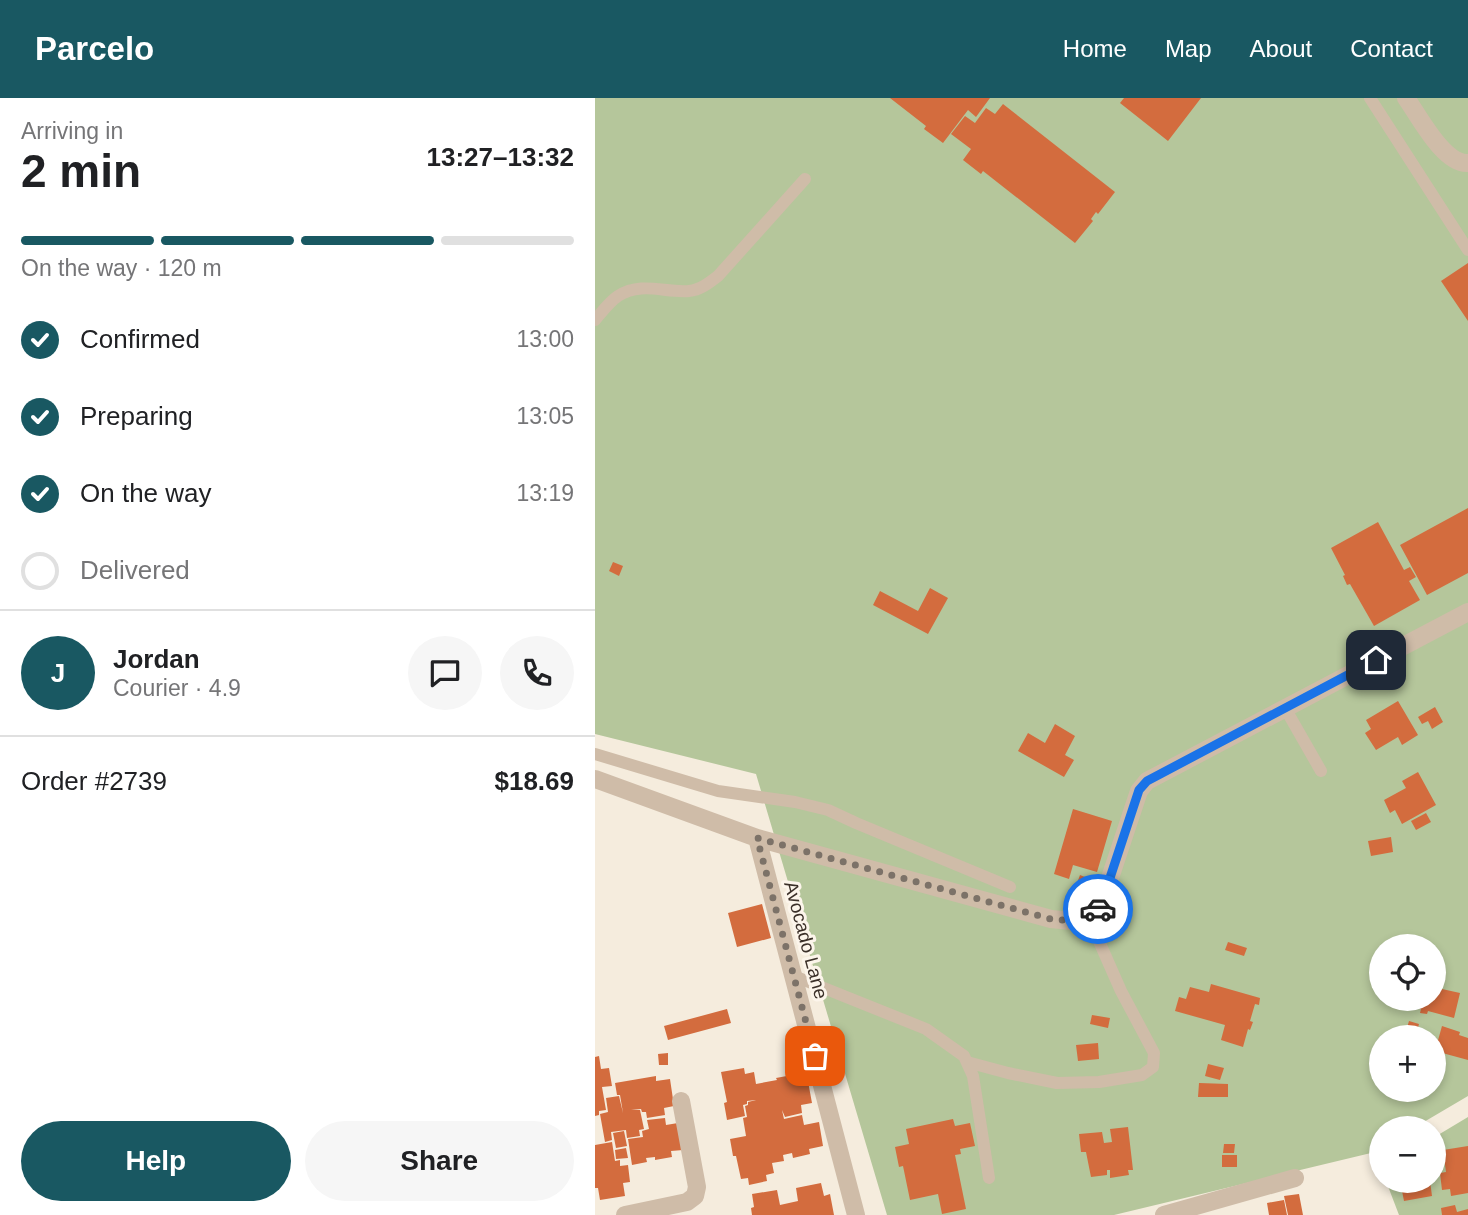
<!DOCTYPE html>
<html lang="en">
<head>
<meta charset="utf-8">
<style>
  :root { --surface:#fff; --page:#f6f6f6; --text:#202124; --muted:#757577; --line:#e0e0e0; --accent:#195862 }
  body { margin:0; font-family:Arial,sans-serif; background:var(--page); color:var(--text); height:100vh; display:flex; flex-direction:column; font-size:26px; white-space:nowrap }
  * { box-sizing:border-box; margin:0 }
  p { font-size:23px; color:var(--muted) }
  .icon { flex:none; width:38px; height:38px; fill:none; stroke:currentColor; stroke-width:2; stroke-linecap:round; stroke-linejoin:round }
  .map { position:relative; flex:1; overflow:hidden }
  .details { display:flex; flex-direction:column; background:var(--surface); width:595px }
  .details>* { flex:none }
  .buttons { position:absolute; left:774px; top:836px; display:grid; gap:14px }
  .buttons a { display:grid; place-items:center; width:77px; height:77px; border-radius:50%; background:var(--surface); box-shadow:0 4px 10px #0003; font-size:35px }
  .pin { position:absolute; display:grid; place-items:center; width:60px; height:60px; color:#fff; margin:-30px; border-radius:14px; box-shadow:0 4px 10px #0006 }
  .courier { position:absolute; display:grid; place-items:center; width:70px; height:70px; margin:-35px; border:5px solid #1a73e8; border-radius:50%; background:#fff; color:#222; box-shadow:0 2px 9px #0007 }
  .summary em { font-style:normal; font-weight:700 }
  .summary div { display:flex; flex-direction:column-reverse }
  .summary { display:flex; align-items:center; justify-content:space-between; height:119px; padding:0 21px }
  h1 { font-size:46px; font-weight:700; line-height:52px }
  .bar { display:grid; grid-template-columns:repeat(4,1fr); gap:10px 7px; align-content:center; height:84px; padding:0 21px }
  .bar i { height:9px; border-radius:5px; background:var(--line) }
  .bar .on { background:var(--accent) }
  .bar p { grid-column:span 4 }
  .line { display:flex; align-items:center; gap:18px; padding:0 21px; border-top:2px solid var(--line) }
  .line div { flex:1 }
  .round { display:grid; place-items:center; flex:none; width:74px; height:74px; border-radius:37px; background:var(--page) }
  ol { padding:0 21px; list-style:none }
  li { display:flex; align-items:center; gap:21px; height:77px }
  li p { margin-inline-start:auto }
  li .icon { padding:7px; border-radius:50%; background:var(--accent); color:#fff; stroke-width:4 }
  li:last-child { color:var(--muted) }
  li i { width:38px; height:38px; border:4px solid var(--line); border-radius:50% }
  .primary-button { display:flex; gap:14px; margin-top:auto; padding:14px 21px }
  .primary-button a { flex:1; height:80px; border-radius:42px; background:var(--accent); color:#fff; font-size:28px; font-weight:700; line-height:80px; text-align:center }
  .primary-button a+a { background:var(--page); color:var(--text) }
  header { display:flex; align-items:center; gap:42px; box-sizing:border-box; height:98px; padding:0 35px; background:var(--accent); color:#fff }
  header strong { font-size:33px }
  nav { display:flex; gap:38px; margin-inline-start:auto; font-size:24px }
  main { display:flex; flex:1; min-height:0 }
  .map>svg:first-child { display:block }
  .green { fill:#b5c69b; fill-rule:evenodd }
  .building { fill:#d36c3e }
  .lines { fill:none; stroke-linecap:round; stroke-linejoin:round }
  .lane { stroke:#cfbca8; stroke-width:12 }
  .street { stroke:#cfbca8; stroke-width:18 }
  .done { stroke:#7c7268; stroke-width:7; stroke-dasharray:0 12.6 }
  .route { stroke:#1a73e8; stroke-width:9 }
  .labels { text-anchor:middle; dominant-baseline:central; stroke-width:6; stroke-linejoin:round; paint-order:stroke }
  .street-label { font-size:19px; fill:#3b3029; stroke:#fcf5eb }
</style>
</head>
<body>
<header>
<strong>Parcelo</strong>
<nav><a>Home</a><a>Map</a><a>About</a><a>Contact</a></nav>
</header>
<main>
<section class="details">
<div class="summary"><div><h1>2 min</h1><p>Arriving in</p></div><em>13:27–13:32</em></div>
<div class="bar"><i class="on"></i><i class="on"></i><i class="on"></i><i></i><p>On the way · 120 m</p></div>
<ol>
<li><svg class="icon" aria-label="check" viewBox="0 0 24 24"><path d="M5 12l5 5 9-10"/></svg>Confirmed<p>13:00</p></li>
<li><svg class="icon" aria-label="check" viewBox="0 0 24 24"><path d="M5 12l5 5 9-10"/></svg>Preparing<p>13:05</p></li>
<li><svg class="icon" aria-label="check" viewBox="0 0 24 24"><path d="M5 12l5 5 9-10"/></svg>On the way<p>13:19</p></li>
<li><i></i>Delivered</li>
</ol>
<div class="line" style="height:126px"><b class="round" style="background:var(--accent);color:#fff">J</b><div><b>Jordan</b><p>Courier · 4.9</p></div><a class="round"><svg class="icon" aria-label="chat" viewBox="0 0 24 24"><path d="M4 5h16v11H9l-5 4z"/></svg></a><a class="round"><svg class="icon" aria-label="phone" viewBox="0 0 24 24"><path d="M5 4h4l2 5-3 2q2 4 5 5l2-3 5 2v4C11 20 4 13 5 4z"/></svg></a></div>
<div class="line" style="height:91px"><div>Order #2739</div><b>$18.69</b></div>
<div class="primary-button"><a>Help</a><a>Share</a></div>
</section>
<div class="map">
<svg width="873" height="1117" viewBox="0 0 873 1117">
  <rect width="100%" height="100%" fill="#f5ecdd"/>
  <!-- green -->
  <path class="green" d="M0 0H873V998L817 1031H786V1049L776 1055 519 1117H292L161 676 0 636ZM786 849H838V901H786ZM786 940H838V992H786Z
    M873 1019V1117H804L791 1083H838V1040Z"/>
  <!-- building -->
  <path class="building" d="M295 0H395L381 19 373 12 348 45 329 31 331 28Z
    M529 0H606L573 43 525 5Z
    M408 6 520 94 503 116 501 114 496 121 498 123 480 145 388 73 386 76 368 62 376 51 356 36 370 18 380 25 391 10 400 16Z
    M873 165V223L846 183Z
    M873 410V475L832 497 805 447Z
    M783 424 809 472 815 469 821 479 814 483 825 502 779 528 755 486 752 487 748 478 750 477 736 450Z
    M18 464 28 468 24 478 14 473Z
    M335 490 353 500 333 536 278 507 285 493 323 513Z
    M803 603 823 637 807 647 803 639 781 652 770 635 776 631 771 622Z
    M840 609 848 624 837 631 833 623 827 626 823 619Z
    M460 626 480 638 470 657 479 662 469 679 423 653 433 635 450 645Z
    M823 674 841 707 807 726 800 712 795 715 789 702 811 690 807 683Z
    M478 711 517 723 502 774 478 767 474 781 459 776Z
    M831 715 836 724 821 732 816 723Z
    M796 739 798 754 776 758 773 743Z
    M485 777 495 781 491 792 481 788Z
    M167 806 176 840 142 849 133 815Z
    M633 844 652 850 649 858 630 852Z
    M616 886 665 900 664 907 660 906 655 923 658 924 655 932 653 931 648 949 626 942 630 927 580 913 584 899 591 901 595 889 614 894Z
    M838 889 865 895 859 920 833 913 832 916 825 915 826 911 817 908 819 901H838Z
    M132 911 136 925 73 942 69 928Z
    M497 917 515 920 513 930 495 926Z
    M814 923 824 926 820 940H809Z
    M847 928 865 934 864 937 873 940V962L840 953Z
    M503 945 504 961 483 963 481 947Z
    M73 955V967H64L63 956Z
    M4 958 6 971 14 970 17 988 7 989 11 1012 4 1013V1017L0 1018V959Z
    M613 966 629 970 625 982 610 978Z
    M149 970 150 976 159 974 161 986 182 982 181 980 197 977 198 981 212 978 217 1005 206 1007 207 1015 190 1019 187 1012 189 1021 207 1017 209 1027 224 1024 228 1048 214 1051 215 1056 198 1060 197 1055 188 1057 189 1063 177 1065 179 1075 171 1077 172 1083 154 1087 153 1080 146 1081 141 1058H138L135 1041 151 1038 148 1020 152 1019 150 1008 153 1007V1004L161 1002 152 1003V1006L148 1007 150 1018 132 1022 129 1005 132 1004 126 974Z
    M61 978V983L75 981 79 1008 69 1010 70 1017 52 1020 51 1014H47L46 1011 36 1012H45L49 1031 44 1032 45 1038 32 1040 31 1032 16 1034 17 1042 10 1044 5 1016 13 1014 11 1000 24 998 28 1015 25 997H22L20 985Z
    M604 985 633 986V999H603Z
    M70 1020 71 1027 83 1025 88 1052 76 1053 77 1059 60 1062V1059L51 1060 52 1064 37 1067 33 1041 48 1039 47 1033 54 1031 52 1022Z
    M358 1021 360 1028 375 1025 380 1048 365 1051 366 1056 360 1057 371 1111 347 1116 343 1096 315 1102 308 1068 304 1069 300 1049 314 1046 311 1031Z
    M533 1029 538 1072H533L534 1077 515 1080V1072H512V1077L496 1079 491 1054H486L484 1036 507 1034 509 1045 517 1044 515 1031Z
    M29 1033 32 1048 21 1050 18 1035Z
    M17 1044 20 1063 25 1062V1068L33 1067 35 1084 28 1085 30 1098 5 1102 3 1090H0V1047Z
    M629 1046H640L639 1055H628Z
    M873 1048V1095L856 1098 855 1091 847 1092 845 1075 851 1074 848 1052Z
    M31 1050 33 1060 21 1061 20 1052Z
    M627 1057H642V1069H627Z
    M805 1083H835L837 1098 809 1103Z
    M226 1085 229 1098 235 1096 239 1117H157L156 1110 159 1109 157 1096 182 1092 185 1107 203 1103 201 1090Z
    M704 1096 708 1117H693L689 1098Z
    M689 1102 692 1117H674L672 1105Z
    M860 1107 862 1114 873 1111V1117H847L846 1110Z"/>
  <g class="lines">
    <!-- lane -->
    <path class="lane" d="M775 0 873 152
      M0 222C7 214 14 204 23 198 47 183 69 195 94 193 105 192 114 185 123 178L210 81
      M690 610 726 673
      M0 656 123 693 200 704 233 712 261 725 415 789
      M199 878 331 931 369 958 378 978 394 1080
      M372 964 413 975 462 985 504 984 547 977 558 969 559 955 526 893 496 825"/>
    <!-- street -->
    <path class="street" d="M811 0C824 18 849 67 873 65
      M0 681 162 740 456 821 496 825 507 804 544 693 552 683 873 514
      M162 740 261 1117
      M30 1117 92 1104 100 1098 102 1089 86 1003
      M569 1117 700 1080"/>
  </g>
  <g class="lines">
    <!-- done -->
    <path class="done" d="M220 958 162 740 456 821 496 825 503 811"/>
    <!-- route -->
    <path class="route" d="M503 811 507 804 544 692 552 683 781 562"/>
  </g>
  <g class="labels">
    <!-- street labels -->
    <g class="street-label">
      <text transform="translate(211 842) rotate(75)">Avocado Lane</text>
    </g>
  </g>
</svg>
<div class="buttons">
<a><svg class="icon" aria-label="locate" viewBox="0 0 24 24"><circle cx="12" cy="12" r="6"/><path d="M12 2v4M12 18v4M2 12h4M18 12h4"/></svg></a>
<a>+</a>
<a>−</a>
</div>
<div class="pin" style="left:220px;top:958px;background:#ea580c"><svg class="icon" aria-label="bag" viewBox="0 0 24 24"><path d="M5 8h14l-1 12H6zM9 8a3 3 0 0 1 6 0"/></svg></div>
<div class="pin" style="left:781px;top:562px;background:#1f2937"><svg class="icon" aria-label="home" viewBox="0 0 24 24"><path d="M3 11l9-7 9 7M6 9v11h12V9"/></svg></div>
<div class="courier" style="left:503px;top:811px"><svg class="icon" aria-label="car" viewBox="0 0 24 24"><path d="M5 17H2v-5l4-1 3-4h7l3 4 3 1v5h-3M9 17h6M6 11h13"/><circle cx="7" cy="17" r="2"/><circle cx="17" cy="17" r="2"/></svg></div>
</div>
</main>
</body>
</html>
